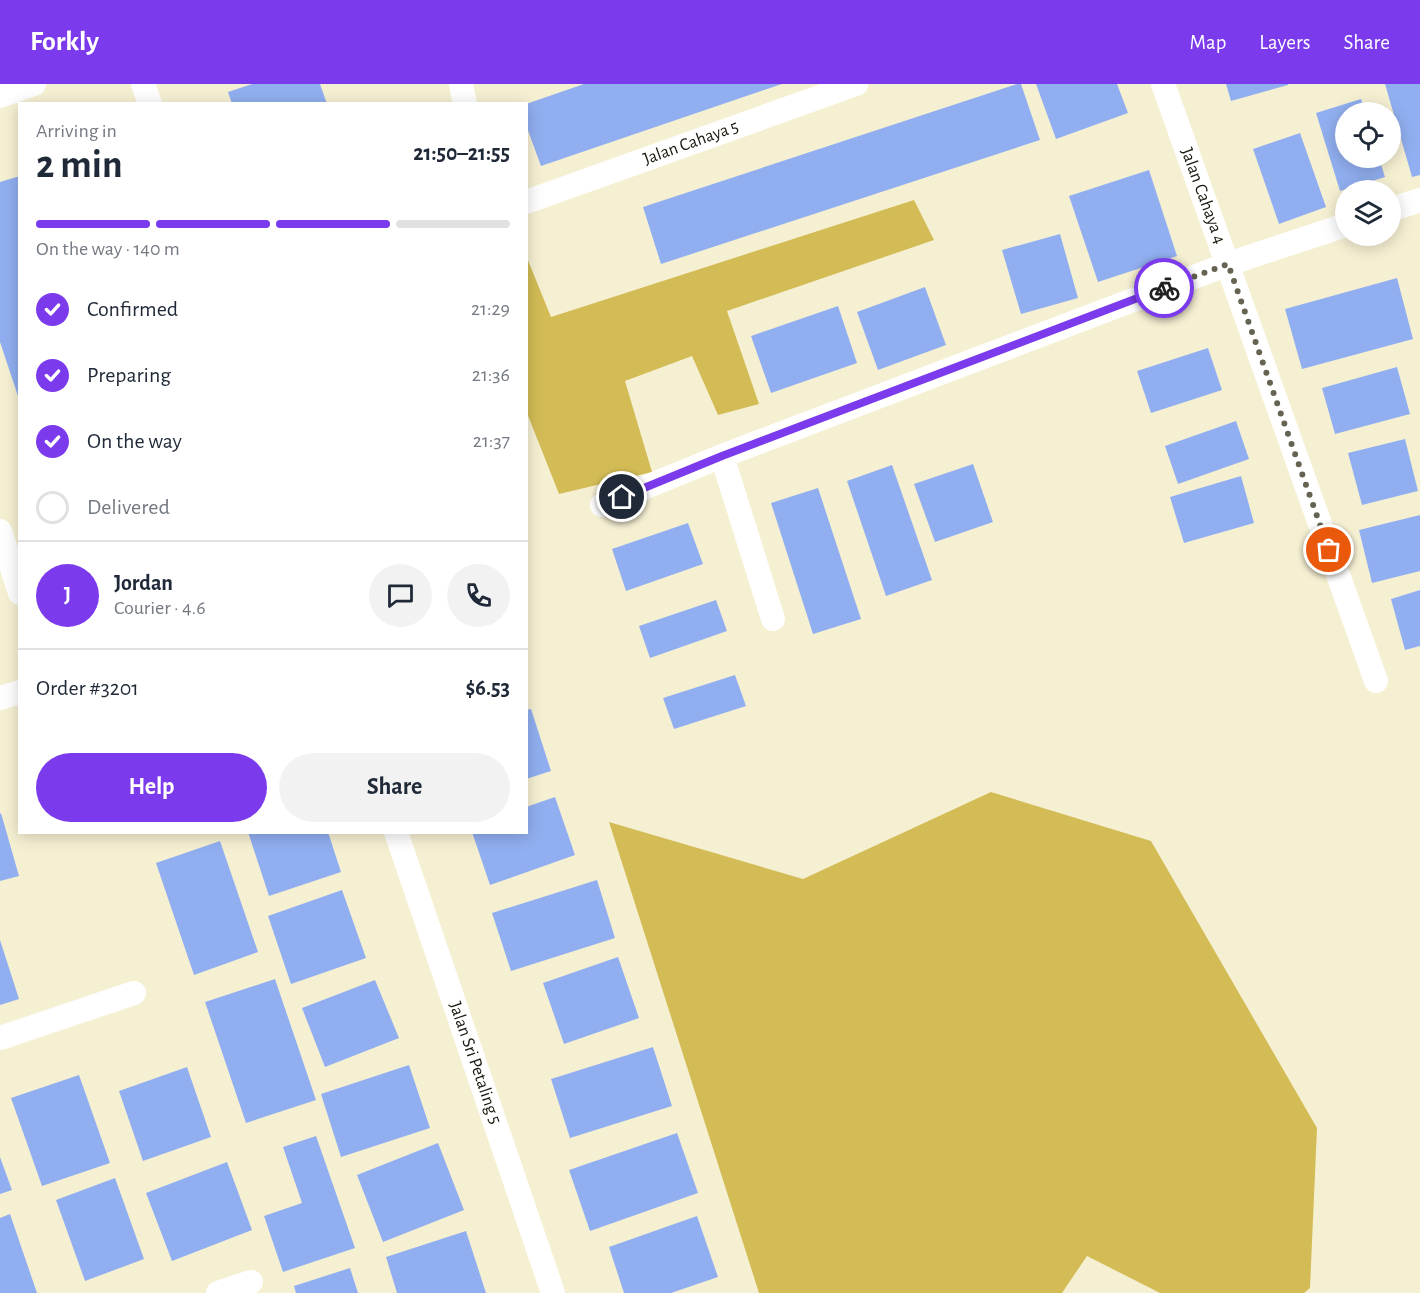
<!DOCTYPE html>
<html lang="en">
<head>
<meta charset="utf-8">
<style>
  :root { --surface:#fff; --page:#f2f2f3; --text:#1f2937; --muted:#747a83; --line:#e0e1e3; --accent:#7c3aed }
  body { margin:0; font-family:"Alegreya Sans",sans-serif; background:var(--page); color:var(--text); height:100vh; display:flex; flex-direction:column; font-size:22px; white-space:nowrap }
  * { box-sizing:border-box; margin:0 }
  p { font-size:20px; color:var(--muted) }
  .icon { flex:none; width:33px; height:33px; fill:none; stroke:currentColor; stroke-width:2; stroke-linecap:round; stroke-linejoin:round }
  .map { position:relative; flex:1; overflow:hidden }
  .sheet { position:absolute; left:18px; top:18px; width:510px; height:732px; display:flex; flex-direction:column; background:var(--surface); border-radius:0px; box-shadow:0 3px 15px #0003 }
  .sheet>* { flex:none }
  .controls { position:absolute; left:1335px; top:18px; display:grid; gap:12px }
  .controls a { display:grid; place-items:center; width:66px; height:66px; border-radius:50%; background:var(--surface); box-shadow:0 3px 15px #0003; font-size:30px }
  .pin { position:absolute; display:grid; place-items:center; width:51px; height:51px; color:#fff; margin:-26px; border:3px solid #fff; border-radius:50%; box-shadow:0 2px 6px #0007 }
  .courier { position:absolute; display:grid; place-items:center; width:60px; height:60px; margin:-30px; border:4px solid #7c3aed; border-radius:50%; background:#fff; color:#222; box-shadow:0 2px 8px #0007 }
  .head em { font-style:normal; font-weight:700 }
  .head div { display:flex; flex-direction:column-reverse }
  .head { display:flex; align-items:center; justify-content:space-between; height:102px; padding:0 18px }
  h1 { font-size:39px; font-weight:700; line-height:45px }
  .bar { display:grid; grid-template-columns:repeat(4,1fr); gap:9px 6px; align-content:center; height:72px; padding:0 18px }
  .bar i { height:8px; border-radius:4px; background:var(--line) }
  .bar .on { background:var(--accent) }
  .bar p { grid-column:span 4 }
  .line { display:flex; align-items:center; gap:15px; padding:0 18px; border-top:2px solid var(--line) }
  .line div { flex:1 }
  .round { display:grid; place-items:center; flex:none; width:63px; height:63px; border-radius:32px; background:var(--page) }
  ol { padding:0 18px; list-style:none }
  li { display:flex; align-items:center; gap:18px; height:66px }
  li p { margin-inline-start:auto }
  li .icon { padding:6px; border-radius:50%; background:var(--accent); color:#fff; stroke-width:4 }
  li:last-child { color:var(--muted) }
  li i { width:33px; height:33px; border:3px solid var(--line); border-radius:50% }
  .action { display:flex; gap:12px; margin-top:auto; padding:12px 18px }
  .action a { flex:1; height:69px; border-radius:36px; background:var(--accent); color:#fff; font-size:24px; font-weight:700; line-height:69px; text-align:center }
  .action a+a { background:var(--page); color:var(--text) }
  header { display:flex; align-items:center; gap:36px; box-sizing:border-box; height:84px; padding:0 30px; background:var(--accent); color:#fff }
  header strong { font-size:28px }
  nav { display:flex; gap:33px; margin-inline-start:auto; font-size:21px }
  .map>svg:first-child { display:block }
  .forest { fill:#d3bc56 }
  .building { fill:#91aff0 }
  .lines { fill:none; stroke-linecap:round; stroke-linejoin:round }
  .street { stroke:#fff; stroke-width:24 }
  .done { stroke:#676352; stroke-width:6; stroke-dasharray:0 10.8 }
  .route { stroke:#7c3aed; stroke-width:8 }
  .labels { text-anchor:middle; dominant-baseline:central; stroke-width:6; stroke-linejoin:round; paint-order:stroke }
  .street-label { font-size:18px; fill:#1a170d; stroke:#fff }
</style>
</head>
<body>
<header>
<strong>Forkly</strong>
<nav><a>Map</a><a>Layers</a><a>Share</a></nav>
</header>
<div class="map">
<svg width="1420" height="1209" viewBox="0 0 1420 1209">
  <rect width="100%" height="100%" fill="#f6f0d3"/>
  <!-- forest -->
  <path class="forest" d="M914 116 934 156 727 227 759 320 718 331 692 272 625 297 652 388 559 410 527 329V174L551 233Z
    M991 708 1151 757 1317 1044 1310 1204 1304 1209H1160L1087 1172 1062 1209H759L609 738 803 795Z"/>
  <!-- building -->
  <path class="building" d="M252 0H320L327 20H232L228 8Z
    M584 0H782L541 82 526 41V20Z
    M1017 0H1021L1040 56 661 180 643 123Z
    M1036 0H1117L1128 29 1056 55Z
    M1226 0H1288V1L1231 17Z
    M1385 0H1420V91L1412 93Z
    M1361 15 1365 28H1346V74H1379L1385 93 1340 107 1316 29Z
    M1300 49 1326 123 1279 140 1253 65Z
    M1149 86 1177 172 1098 198 1069 112Z
    M20 92V315H19L0 258V98Z
    M1060 150 1078 214 1021 230 1002 166Z
    M1397 194 1413 255 1302 285 1285 225Z
    M925 203 946 261 878 286 857 228Z
    M838 222 857 279 771 309 751 252Z
    M1208 264 1222 306 1151 329 1137 287Z
    M1397 283 1410 330 1335 350 1322 304Z
    M1236 337 1249 375 1178 400 1165 362Z
    M1405 355 1418 407 1362 421 1348 369Z
    M973 380 993 438 935 458 914 400Z
    M892 381 932 496 886 512 847 397Z
    M1241 392 1254 439 1184 459 1170 413Z
    M818 404 861 535 813 550 771 419Z
    M1420 431V487L1372 499 1359 446Z
    M688 439 703 480 626 507 612 465Z
    M1420 506V562L1405 566 1391 515Z
    M716 516 727 547 650 574 639 542Z
    M735 591 746 622 674 645 663 614Z
    M531 625 551 687 526 695V626Z
    M555 713 575 771 490 801 472 748H526V723Z
    M1 729 19 792 0 797V730Z
    M248 748H328L341 788 269 812Z
    M220 757 258 868 194 891 156 779Z
    M597 796 615 854 511 887 492 829Z
    M342 806 366 874 291 900 268 832Z
    M0 856 19 915 0 921Z
    M618 873 639 934 564 960 543 899Z
    M275 895 316 1016 246 1039 205 918Z
    M375 896 399 954 325 983 302 924Z
    M653 963 672 1022 570 1054 551 995Z
    M409 981 430 1044 341 1073 321 1010Z
    M187 983 211 1053 143 1077 119 1007Z
    M79 991 110 1079 42 1102 11 1014Z
    M677 1049 698 1109 590 1147 569 1086Z
    M316 1052 355 1164 283 1188 264 1132 302 1119 283 1063Z
    M438 1059 464 1126 383 1158 357 1091Z
    M0 1073 12 1106 0 1110Z
    M227 1078 252 1146 172 1177 146 1109Z
    M115 1094 144 1175 85 1197 56 1116Z
    M10 1130 37 1209H0V1134Z
    M697 1132 718 1193 671 1209H624L609 1163Z
    M466 1147 486 1209H397L386 1173Z
    M350 1184 358 1209H296L294 1202Z"/>
  <g class="lines">
    <!-- street -->
    <path class="street" d="M143 0 150 20
      M461 0 465 20
      M1163 0 1376 597
      M0 12 34 0
      M526 118 856 0
      M1390 126 1420 116
      M722 372 773 535
      M602 421 722 372 1228 180 1346 141
      M0 447 20 509
      M0 614 20 608
      M396 748 553 1209
      M0 954 134 909
      M218 1209 251 1198"/>
  </g>
  <g class="lines">
    <!-- done -->
    <path class="done" d="M1164 204 1228 180 1329 466"/>
    <!-- route -->
    <path class="route" d="M622 413 722 372 1164 204"/>
  </g>
  <g class="labels">
    <!-- street labels -->
    <g class="street-label">
      <text transform="translate(691 59) rotate(-20)">Jalan Cahaya 5</text>
      <text transform="translate(1203 112) rotate(70)">Jalan Cahaya 4</text>
      <text transform="translate(475 979) rotate(71)">Jalan Sri Petaling 5</text>
    </g>
  </g>
</svg>
<div class="controls">
<a><svg class="icon" aria-label="locate" viewBox="0 0 24 24"><circle cx="12" cy="12" r="6"/><path d="M12 2v4M12 18v4M2 12h4M18 12h4"/></svg></a>
<a><svg class="icon" aria-label="layers" viewBox="0 0 24 24"><path d="M12 4l9 5-9 5-9-5zM3 14l9 5 9-5"/></svg></a>
</div>
<div class="pin" style="left:1329px;top:466px;background:#ea580c"><svg class="icon" aria-label="bag" viewBox="0 0 24 24"><path d="M5 8h14l-1 12H6zM9 8a3 3 0 0 1 6 0"/></svg></div>
<div class="pin" style="left:622px;top:413px;background:#1f2937"><svg class="icon" aria-label="home" viewBox="0 0 24 24"><path d="M3 11l9-7 9 7M6 9v11h12V9"/></svg></div>
<div class="courier" style="left:1164px;top:204px"><svg class="icon" aria-label="bike" viewBox="0 0 24 24"><circle cx="6" cy="16" r="4"/><circle cx="18" cy="16" r="4"/><path d="M6 16l4-8h5l3 8M10 8l3 8H6M13 5h3"/></svg></div>
<section class="sheet">
<div class="head"><div><h1>2 min</h1><p>Arriving in</p></div><em>21:50–21:55</em></div>
<div class="bar"><i class="on"></i><i class="on"></i><i class="on"></i><i></i><p>On the way · 140 m</p></div>
<ol>
<li><svg class="icon" aria-label="check" viewBox="0 0 24 24"><path d="M5 12l5 5 9-10"/></svg>Confirmed<p>21:29</p></li>
<li><svg class="icon" aria-label="check" viewBox="0 0 24 24"><path d="M5 12l5 5 9-10"/></svg>Preparing<p>21:36</p></li>
<li><svg class="icon" aria-label="check" viewBox="0 0 24 24"><path d="M5 12l5 5 9-10"/></svg>On the way<p>21:37</p></li>
<li><i></i>Delivered</li>
</ol>
<div class="line" style="height:108px"><b class="round" style="background:var(--accent);color:#fff">J</b><div><b>Jordan</b><p>Courier · 4.6</p></div><a class="round"><svg class="icon" aria-label="chat" viewBox="0 0 24 24"><path d="M4 5h16v11H9l-5 4z"/></svg></a><a class="round"><svg class="icon" aria-label="phone" viewBox="0 0 24 24"><path d="M5 4h4l2 5-3 2q2 4 5 5l2-3 5 2v4C11 20 4 13 5 4z"/></svg></a></div>
<div class="line" style="height:78px"><div>Order #3201</div><b>$6.53</b></div>
<div class="action"><a>Help</a><a>Share</a></div>
</section>
</div>
</body>
</html>
